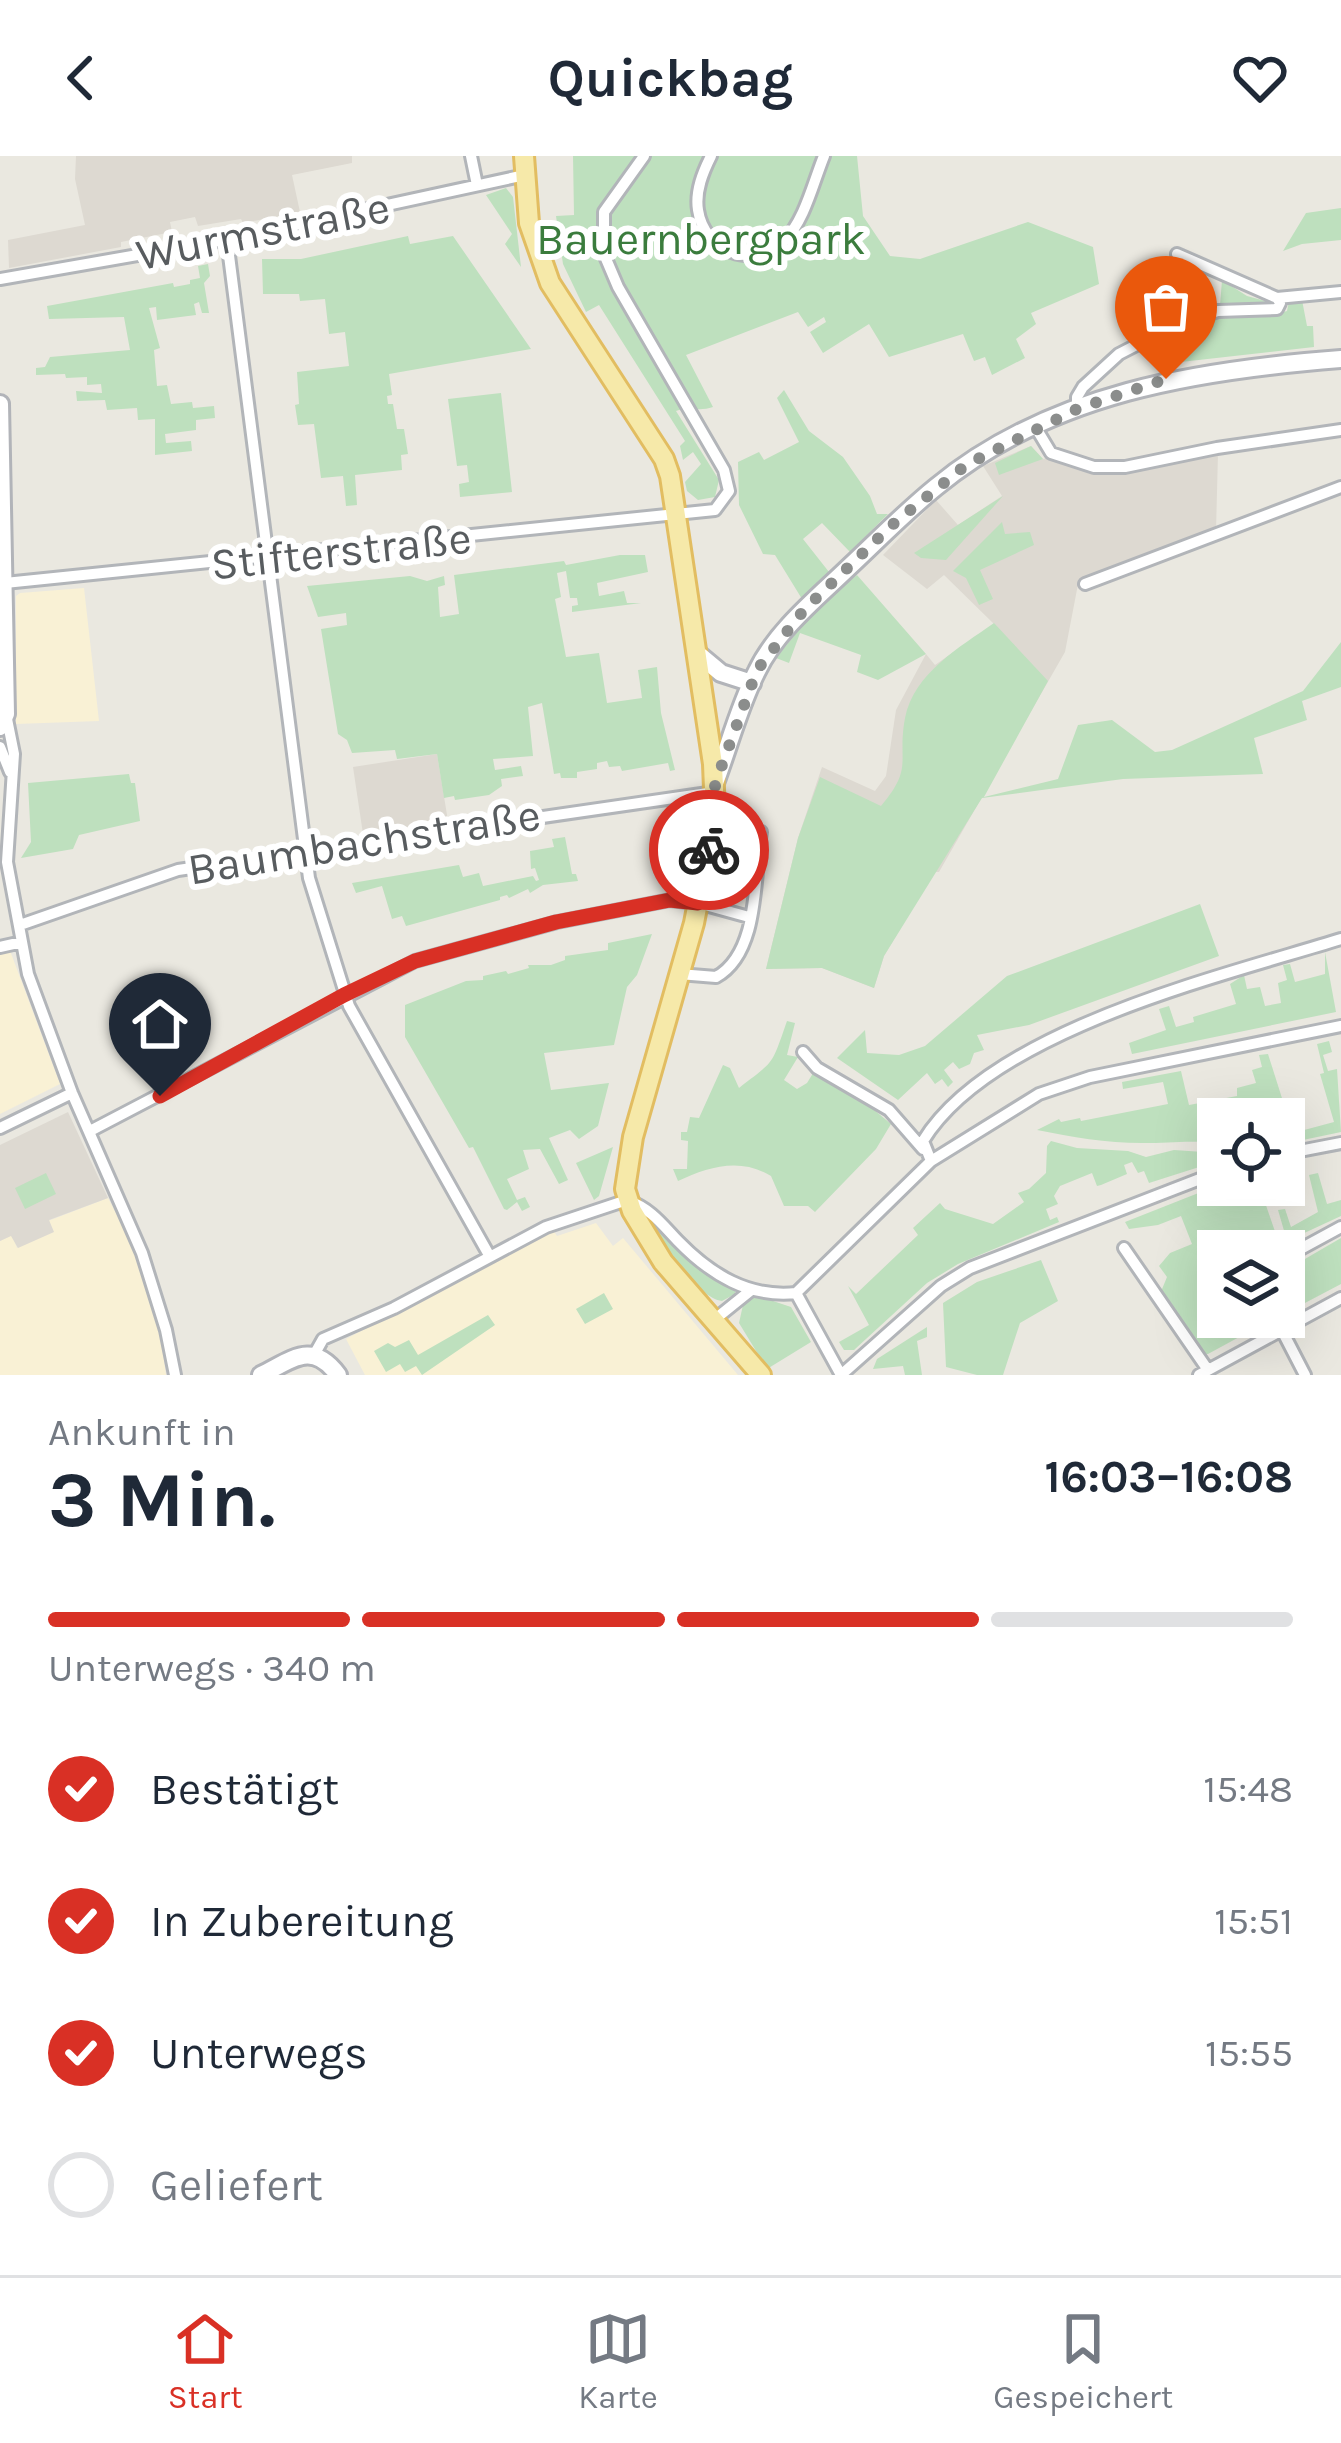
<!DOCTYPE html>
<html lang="de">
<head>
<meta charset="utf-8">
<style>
  :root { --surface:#fff; --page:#f2f2f3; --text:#1f2937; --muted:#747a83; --line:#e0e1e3; --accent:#d93025 }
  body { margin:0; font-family:Karla,sans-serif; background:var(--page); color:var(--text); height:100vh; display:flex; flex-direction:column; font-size:45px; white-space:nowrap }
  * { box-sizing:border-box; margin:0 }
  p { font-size:39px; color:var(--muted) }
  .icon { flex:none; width:66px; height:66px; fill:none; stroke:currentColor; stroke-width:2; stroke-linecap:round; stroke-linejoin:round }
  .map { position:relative; height:1219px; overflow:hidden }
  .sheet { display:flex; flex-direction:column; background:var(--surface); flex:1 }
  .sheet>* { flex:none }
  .fabs { position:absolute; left:1197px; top:942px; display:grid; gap:24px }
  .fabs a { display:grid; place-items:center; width:108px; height:108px; border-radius:0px; background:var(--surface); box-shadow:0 12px 48px #0002; font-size:60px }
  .pin { position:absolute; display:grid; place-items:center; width:102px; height:102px; color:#fff; margin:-123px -51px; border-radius:50% 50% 50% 0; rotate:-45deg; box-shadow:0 0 12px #0007 }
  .pin .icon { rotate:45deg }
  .courier { position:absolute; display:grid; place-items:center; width:120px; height:120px; margin:-60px; border:9px solid #d93025; border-radius:50%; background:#fff; color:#222; box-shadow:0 3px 15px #0007 }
  .summary em { font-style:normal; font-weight:700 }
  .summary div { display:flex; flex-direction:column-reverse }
  .summary { display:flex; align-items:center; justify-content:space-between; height:204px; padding:0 48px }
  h1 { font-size:78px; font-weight:700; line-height:90px }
  .bar { display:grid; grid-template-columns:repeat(4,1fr); gap:18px 12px; align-content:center; height:144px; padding:0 48px }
  .bar i { height:15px; border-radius:9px; background:var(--line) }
  .bar .on { background:var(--accent) }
  .bar p { grid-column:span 4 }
  ol { padding:0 48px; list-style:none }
  li { display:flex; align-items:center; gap:36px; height:132px }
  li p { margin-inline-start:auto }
  li .icon { padding:12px; border-radius:50%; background:var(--accent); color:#fff; stroke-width:4 }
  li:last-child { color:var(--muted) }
  li i { width:66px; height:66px; border:6px solid var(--line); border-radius:50% }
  header { display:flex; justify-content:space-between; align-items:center; height:156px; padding:0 48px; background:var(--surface); font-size:54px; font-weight:700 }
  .tab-bar { display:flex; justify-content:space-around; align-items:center; height:168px; border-top:3px solid var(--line); background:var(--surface); font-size:33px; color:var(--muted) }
  .tab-bar a { display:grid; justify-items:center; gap:6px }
  .tab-bar .on { color:var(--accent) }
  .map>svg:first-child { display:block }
  .commercial { fill:#f9f1d5 }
  .education { fill:#ddd9d1 }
  .green { fill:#bee0be }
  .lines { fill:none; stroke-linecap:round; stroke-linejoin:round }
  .street-casing { stroke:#b2b5b9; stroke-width:16 }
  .secondary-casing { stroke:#b2b4b9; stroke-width:22 }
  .primary-casing { stroke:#e2bd61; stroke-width:24 }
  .street { stroke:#fff; stroke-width:10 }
  .secondary { stroke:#fff; stroke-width:16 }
  .primary { stroke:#f6e9a9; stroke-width:18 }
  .done { stroke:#8b8d8c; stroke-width:12; stroke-dasharray:0 21.6 }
  .route { stroke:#d93025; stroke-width:15 }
  .labels { text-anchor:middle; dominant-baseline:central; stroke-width:12; stroke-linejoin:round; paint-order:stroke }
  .street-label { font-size:45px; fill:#585c5f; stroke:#fff }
  .park-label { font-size:45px; fill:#3b7c3d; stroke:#fff }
</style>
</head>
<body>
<header><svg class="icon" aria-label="back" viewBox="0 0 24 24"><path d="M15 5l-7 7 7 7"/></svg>Quickbag<svg class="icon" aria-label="heart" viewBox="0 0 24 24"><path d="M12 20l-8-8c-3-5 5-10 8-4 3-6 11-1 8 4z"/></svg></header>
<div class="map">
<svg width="1341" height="1219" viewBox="0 0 1341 1219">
  <rect width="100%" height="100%" fill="#eae8e0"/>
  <!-- commercial -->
  <path class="commercial" d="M84 432 99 565 16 568V440L20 437Z
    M9 792 60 928 0 958V796Z
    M108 1042 132 1088 158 1159 166 1219H0V1085L12 1079 17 1092 48 1065Z
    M596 1067 613 1090 623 1082 738 1219H365L346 1183 553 1074 557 1080Z"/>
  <!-- education -->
  <path class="education" d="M76 0H352V7L292 19 300 56 243 67 241 63 198 70 195 61 170 66 172 76 121 86V91L9 112 8 84 85 69 75 23Z
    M1031 290 1043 303 1051 301 1078 311 1218 297 1216 375 1079 423 1065 496 939 716H934L884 800 874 832 822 812 766 813 798 682 822 611 875 635 886 620 896 554 926 498 935 509 994 468 944 419 927 433 883 399 936 344 958 369 1002 340 983 310Z
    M437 598 448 665 363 678 353 611Z
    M68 956 108 1042 49 1064 54 1076 18 1092 11 1080 0 1085V989Z"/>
  <!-- green -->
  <path class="green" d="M573 0H857L863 60 890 100 920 103 1028 66 1093 91 1099 128 1031 157 1036 168 1016 183 1025 202 992 219 985 201 974 205 963 178 889 201 869 168 823 197 810 176 826 166 824 161 808 171 798 156 686 199 713 251C699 256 691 250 676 255L719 324 715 341 698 344 687 335 685 326 701 308 693 296 683 304 680 290 685 285 599 149 586 156 563 108 556 60 574 59Z
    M506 32 513 41 521 111 505 88 512 78 486 39Z
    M1341 52V84L1302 88 1283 95 1306 57Z
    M408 80 410 88 453 80 531 193 389 218 392 239 387 240 388 248H393L397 273H404L408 298 401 299 402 314 355 319 357 349 346 350 343 320 321 322 314 268 298 269 295 249 299 248 297 216 349 210 345 176 329 178 325 143 300 145 299 138H263L262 103H301Z
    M208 108 210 120 204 127 209 157H202L199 146 194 148 196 159 157 164 156 151 149 152 160 192 154 194 157 230 167 229 171 248 192 246 193 252 214 250 215 262 196 264V274L165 278 166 287 191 285 192 295 155 299V263L138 264 137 252 107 254 105 244 77 245 76 235 102 237 101 228 87 229V221L66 222 65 218 36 219V212L45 211 50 201 130 194 124 161 49 163 47 150 173 127 174 131 190 128V124L200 122 198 110Z
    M1222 124 1247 140 1269 146 1271 150H1220Z
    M1302 144 1307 170H1313L1314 191 1163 208 1154 189 1163 185 1161 179C1181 169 1205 160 1228 158 1248 155 1266 162 1287 155L1289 145Z
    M784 234 809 275 843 301 870 340 877 358H888L850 396 822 367 803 383 829 416 802 443 775 399 763 398 739 349 738 306 759 296 764 304 799 286 777 242Z
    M501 237 512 336 460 341 459 328 469 326 467 309 457 310 448 243Z
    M1031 290 1043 303 999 319 995 307Z
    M1003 340 946 404 921 402 914 397Z
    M1002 366 1005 378 1030 376 1034 389 980 414 993 443 979 449 966 422 953 415Z
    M620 399H645L648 416 597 427 599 440 624 435 627 447H641L572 456V450L578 449 577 442H570L566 415 557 417 561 441 555 443 566 501 599 497 607 547 642 542 638 514 657 511 661 557 675 614 670 615 668 607 622 615 620 610 609 611 607 605 597 607V613L577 616V622H561L560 617 554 618 542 547 528 551 533 600 493 603 495 614 521 610 523 620 501 623 502 630 489 639 455 644 454 640 444 642 437 598 397 603 395 594 352 597 347 584 338 578 321 473 347 469 346 457 318 461 307 430 410 420 427 425 444 420 445 429 438 431 440 461 459 458 454 419 564 405 566 409Z
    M857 419 926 498 878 524 857 516 861 499 800 477 789 507 776 502 819 449Z
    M994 467 1048 525 984 641 1058 623 1078 569 1112 564 1155 596 1172 594 1303 535 1341 486V531L1302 545 1307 564 1254 582 1263 618 1123 623 982 642 884 800 874 832 822 812 766 813 798 682 820 621 881 650C914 611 897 606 905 562 914 517 960 491 994 467Z
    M129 618 131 627H135L140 665 79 679 73 693 21 702 31 686 28 627Z
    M565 681 572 718H576L578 725 543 729 530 737 528 733 509 742 507 739 500 741V744L406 770 402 760 392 763 382 730 356 737 352 727 459 709 463 721 479 717 483 730 533 720 536 725 539 724 535 712 531 713 530 695 554 691 552 683Z
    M1200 748 1219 800 1029 869 977 879 984 894 974 897 970 908 959 913 953 906 944 914 953 926 948 931 942 923 935 928 927 917 898 944 837 902 865 874 867 897 899 899 925 890 1007 820Z
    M652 778 637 819 627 831 614 889 544 897 551 934 609 927 598 970 579 983 570 974 549 982 568 1024 559 1028 540 993 523 994 529 1013 507 1023 517 1044 525 1041 530 1051 522 1055 517 1046 507 1054 504 1053 473 991 469 992 405 881V849L466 825 483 824V820L506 815 508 818 529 812 528 809H551L565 804V800L608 794V787Z
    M1325 796 1336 856 1132 898 1129 887 1166 874 1159 853 1169 850 1176 871 1194 866 1193 861 1236 848 1230 828 1244 819 1247 833 1260 831 1265 850 1281 847 1278 827 1287 824 1283 809 1290 808 1295 826 1325 818Z
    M787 865 795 867 787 899 798 901 784 924 797 933 807 927 815 914 848 932 891 968 876 993 815 1056 808 1050H784L771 1020C740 1001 708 1011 678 1025L673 1013H687L688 985 681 984V976H687L690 961 699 962 723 909 730 912 739 932C775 904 771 911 787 865Z
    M1329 885 1332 896 1323 899 1328 915 1337 913 1341 976 1284 988V963H1218V987C1189 984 1170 987 1142 987 1106 987 1072 981 1037 974L1059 963 1061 966 1080 962 1081 965 1168 948 1163 926 1123 933 1122 926 1181 915 1189 949 1237 940V932L1256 927 1252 914 1262 911 1259 899 1268 898 1293 977 1334 966 1320 918 1324 917 1317 888Z
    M1051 985 1077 992 1128 995 1146 1001 1174 994 1218 997V1005L1149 1027 1144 1015 1138 1017 1132 1006 1124 1009 1127 1018 1101 1029 1097 1030 1092 1017 1060 1030 1054 1040 1058 1048 1046 1053 1050 1064 1057 1061 1059 1066 958 1108 927 1127 854 1194H844L839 1186 869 1169 848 1130 856 1138 918 1079 913 1072 940 1047 945 1053 993 1068 1024 1046 1018 1037 1029 1033 1046 1017 1047 990Z
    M613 991 599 1040 594 1044 576 1007Z
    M46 1017 56 1038 25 1053 15 1032Z
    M1318 1017 1327 1048 1341 1044V1060L1287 1085 1278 1054 1285 1053 1291 1071 1318 1056 1309 1019Z
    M1233 1029H1259L1279 1087 1261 1095H1218V1161H1261L1265 1167 1208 1198H1201L1160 1138 1167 1121 1159 1110 1170 1097 1192 1088 1181 1060 1158 1069 1129 1073 1125 1066 1201 1036Z
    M655 1068 699 1113 736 1132 735 1138 722 1145C698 1142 666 1092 653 1071Z
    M1341 1082V1128L1286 1157V1114Z
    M1041 1104 1058 1145 1020 1167 1003 1219H977L946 1211 943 1147 977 1126Z
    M604 1137 613 1153 585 1168 576 1153Z
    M753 1142H764L791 1151 811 1186 767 1213 739 1167 743 1149Z
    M488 1159 495 1169 422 1219 416 1210 405 1216 400 1208 386 1216 374 1195 388 1187 395 1191 409 1184 418 1199Z
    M927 1171V1181L917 1185 922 1219H905L903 1210 873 1213 877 1203Z"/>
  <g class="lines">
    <defs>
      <path id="street" d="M471 0 477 29
        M711 0C703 16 695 35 698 54 704 95 753 115 784 85 805 64 813 27 824 0
        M227 84 309 722 349 850 489 1099
        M1177 98 1277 142 1341 136
        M0 123 235 82 525 19
        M1077 252V241L1083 231 1119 198 1179 167 1218 155 1277 153 1280 147 1277 142
        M1036 272 1051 297 1094 311H1125L1217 292 1341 274
        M5 427 715 354 729 335 724 314 618 131 604 98V56L644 0
        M1085 428 1341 331
        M6 558 14 598 7 706 28 818 72 937 142 1097 166 1174 175 1219
        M0 591 10 616
        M20 769 178 714 715 636
        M0 791 22 786
        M679 818 716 821C760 797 754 719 761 676
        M803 896 817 912 889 954 923 993
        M0 972 72 937
        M90 975 415 805 557 766 670 744 698 747 749 761
        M1284 998 1341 987
        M931 1005 923 985C991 874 1222 820 1341 783
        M1124 1092 1208 1214
        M1284 1102 1341 1071
        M796 1137 841 1219
        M1275 1161 1305 1219
        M714 1164 750 1135
        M314 1199 323 1183 394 1152 546 1071 627 1044C651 1053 661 1067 678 1085 711 1119 749 1142 796 1137L931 1005 1039 938 1090 921 1341 870
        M841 1219 941 1130 970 1112 1218 1016
        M1199 1219 1341 1142"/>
      <path id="secondary" d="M0 248 6 558 0 571
        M697 497 721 517 752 527
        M715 627C729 590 739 550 757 515 776 475 817 442 848 412 877 385 905 356 936 331 1050 237 1198 214 1341 203
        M261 1219C292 1204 312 1184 338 1219"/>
      <path id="primary" d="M524 0 529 67 550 127 664 303 670 320 713 608 715 658 694 767 633 981 625 1033 632 1055 663 1106 761 1219"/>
    </defs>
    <!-- street casing -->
    <use href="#street" class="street-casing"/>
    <!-- secondary casing -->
    <use href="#secondary" class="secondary-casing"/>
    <!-- primary casing -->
    <use href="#primary" class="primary-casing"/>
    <!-- street -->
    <use href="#street" class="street"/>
    <!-- secondary -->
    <use href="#secondary" class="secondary"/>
    <!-- primary -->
    <use href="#primary" class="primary"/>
  </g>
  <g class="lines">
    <!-- done -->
    <path class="done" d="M709 694 716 658 715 628 757 514 804 454 892 369 966 309 1077 253 1166 223"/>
    <!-- route -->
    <path class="route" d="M160 940 344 839 415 805 556 766 670 744 698 747 709 694"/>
  </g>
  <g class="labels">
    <!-- street labels -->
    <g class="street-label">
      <text transform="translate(263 75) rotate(-11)">Wurmstraße</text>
      <text transform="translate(341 395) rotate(-6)">Stifterstraße</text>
      <text transform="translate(364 686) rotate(-9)">Baumbachstraße</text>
    </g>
    <!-- park labels -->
    <g class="park-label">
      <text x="701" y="83">Bauernbergpark</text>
    </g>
  </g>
</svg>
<div class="fabs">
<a><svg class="icon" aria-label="locate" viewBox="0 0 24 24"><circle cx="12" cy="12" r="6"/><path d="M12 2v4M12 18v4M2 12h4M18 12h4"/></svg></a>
<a><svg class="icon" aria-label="layers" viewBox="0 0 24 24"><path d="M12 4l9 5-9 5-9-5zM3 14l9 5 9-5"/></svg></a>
</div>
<div class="pin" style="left:1166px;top:223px;background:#ea580c"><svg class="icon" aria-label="bag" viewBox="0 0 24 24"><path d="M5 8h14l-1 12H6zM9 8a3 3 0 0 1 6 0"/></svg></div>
<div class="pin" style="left:160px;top:940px;background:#1f2937"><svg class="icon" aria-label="home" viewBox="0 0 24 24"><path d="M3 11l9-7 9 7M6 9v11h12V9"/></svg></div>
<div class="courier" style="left:709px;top:694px"><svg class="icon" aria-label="bike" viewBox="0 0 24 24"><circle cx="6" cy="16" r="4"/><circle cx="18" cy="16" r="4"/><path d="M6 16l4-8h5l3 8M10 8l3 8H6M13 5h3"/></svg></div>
</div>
<section class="sheet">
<div class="summary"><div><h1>3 Min.</h1><p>Ankunft in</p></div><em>16:03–16:08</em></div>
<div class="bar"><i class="on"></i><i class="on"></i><i class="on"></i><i></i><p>Unterwegs · 340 m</p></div>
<ol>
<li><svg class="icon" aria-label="check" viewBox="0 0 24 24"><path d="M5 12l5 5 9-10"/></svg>Bestätigt<p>15:48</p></li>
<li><svg class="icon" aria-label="check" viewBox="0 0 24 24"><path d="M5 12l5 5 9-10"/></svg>In Zubereitung<p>15:51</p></li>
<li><svg class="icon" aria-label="check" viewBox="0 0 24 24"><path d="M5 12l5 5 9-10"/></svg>Unterwegs<p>15:55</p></li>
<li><i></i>Geliefert</li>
</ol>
</section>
<nav class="tab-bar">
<a class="on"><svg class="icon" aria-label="home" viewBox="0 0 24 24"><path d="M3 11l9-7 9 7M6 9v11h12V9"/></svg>Start</a>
<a><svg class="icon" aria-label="map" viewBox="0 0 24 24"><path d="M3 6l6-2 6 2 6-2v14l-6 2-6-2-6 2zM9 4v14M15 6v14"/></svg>Karte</a>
<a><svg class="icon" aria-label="saved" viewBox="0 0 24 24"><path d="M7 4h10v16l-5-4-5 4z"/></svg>Gespeichert</a>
</nav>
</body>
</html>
